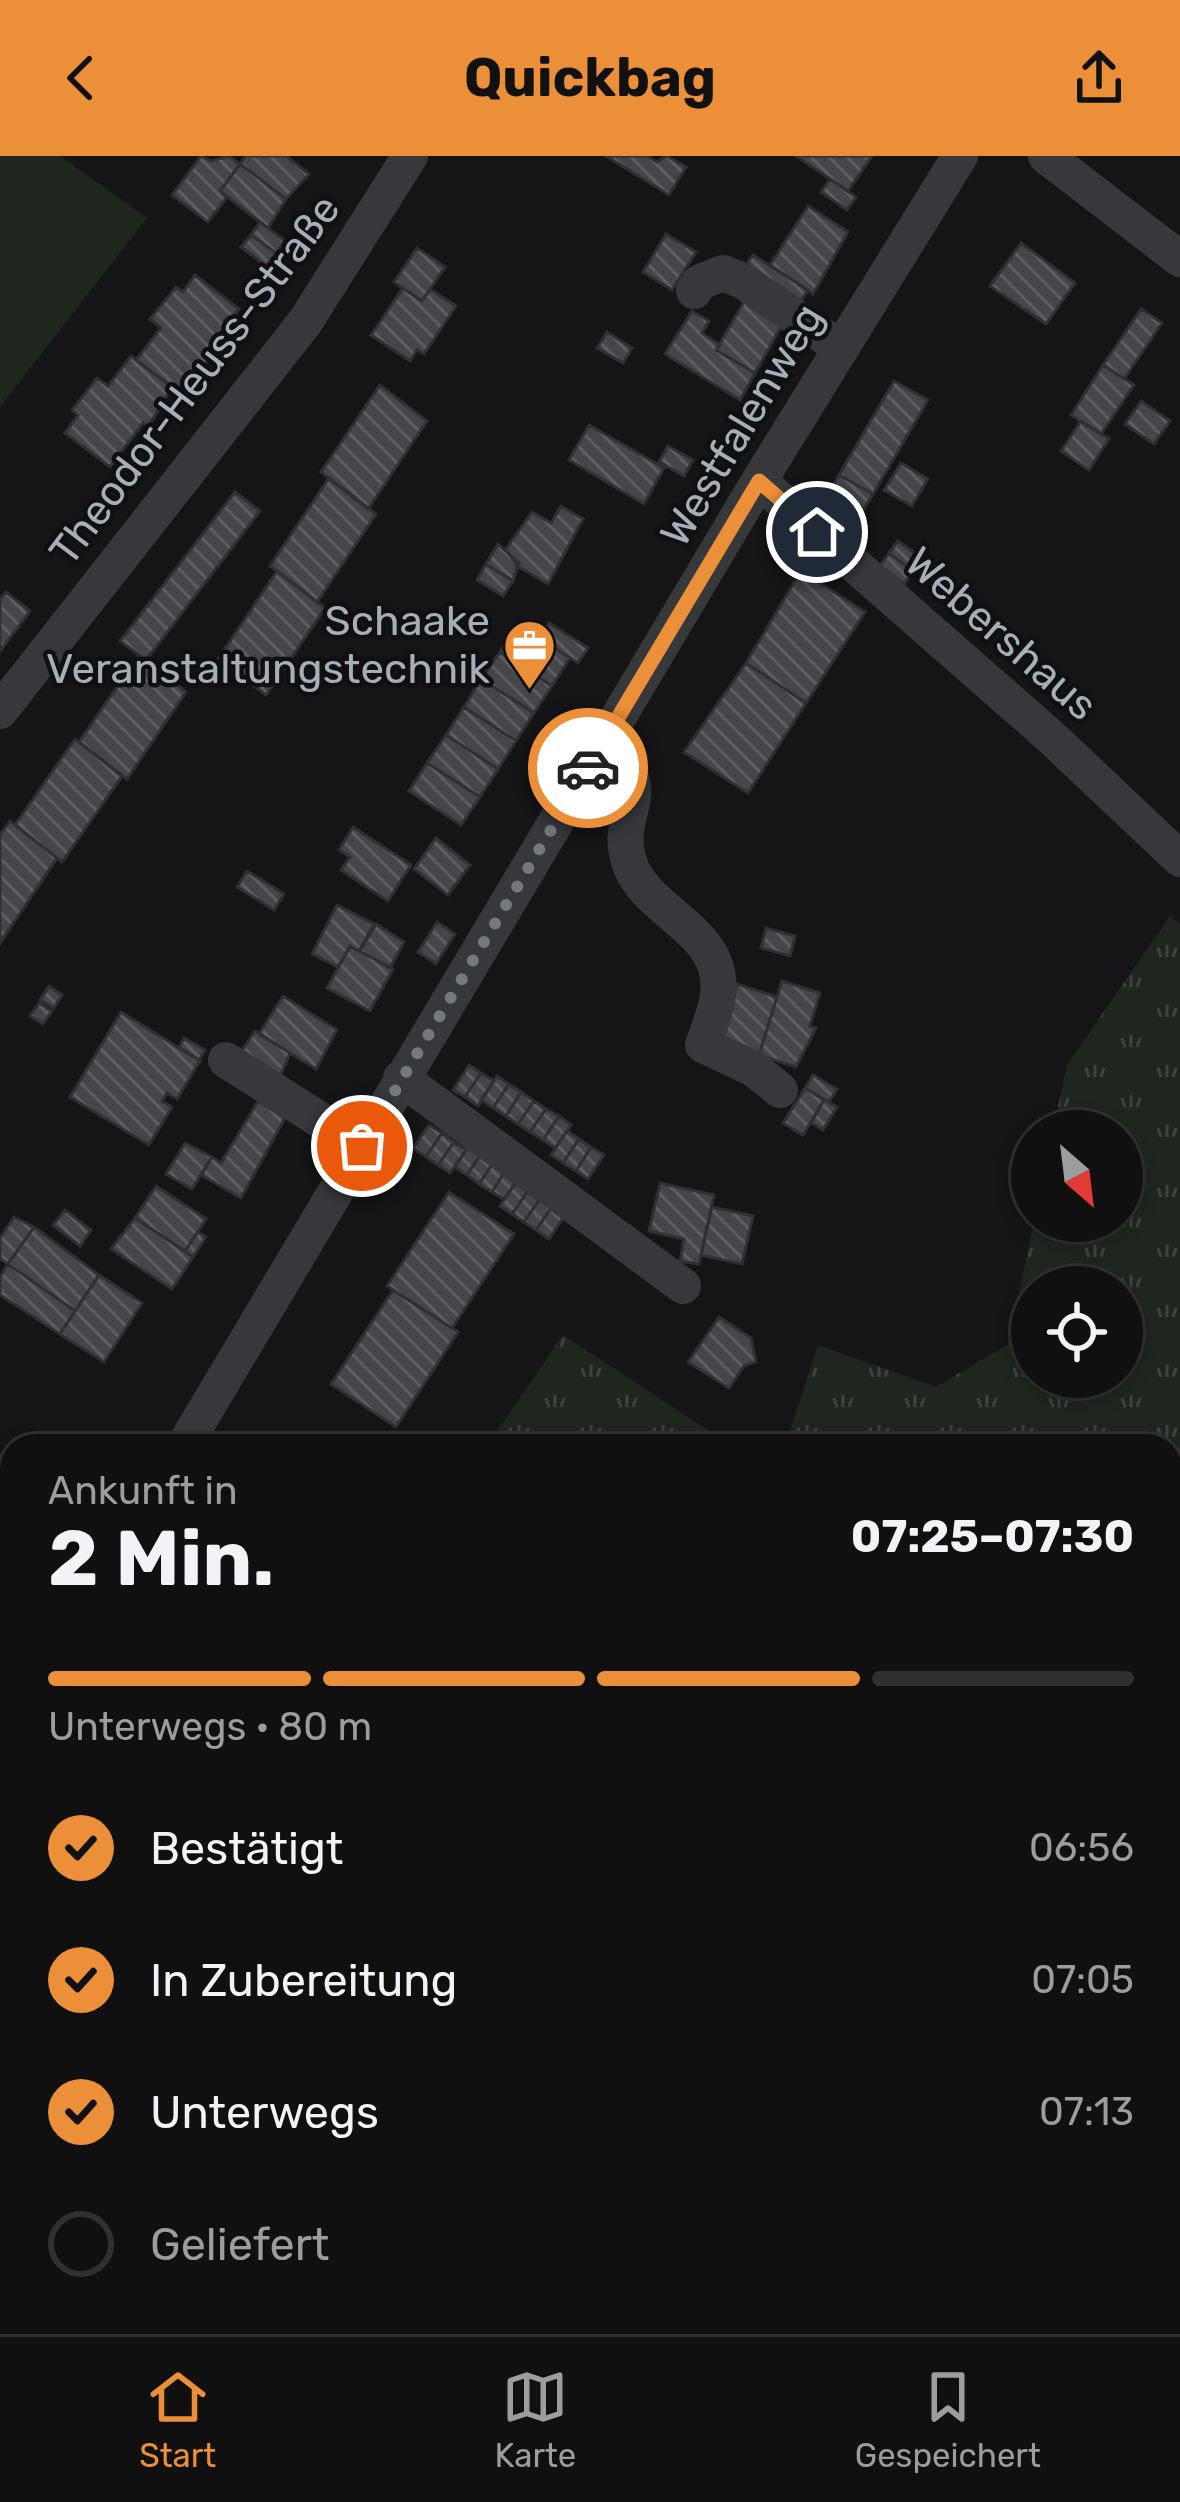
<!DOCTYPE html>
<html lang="de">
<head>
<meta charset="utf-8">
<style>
  :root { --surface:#101011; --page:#19191a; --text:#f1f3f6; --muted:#9c9d9f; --line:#303031; --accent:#eb8f39 }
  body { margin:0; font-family:Rubik,sans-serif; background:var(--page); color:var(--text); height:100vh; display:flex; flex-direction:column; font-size:45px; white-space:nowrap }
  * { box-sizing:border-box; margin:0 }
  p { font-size:39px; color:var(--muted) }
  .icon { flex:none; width:66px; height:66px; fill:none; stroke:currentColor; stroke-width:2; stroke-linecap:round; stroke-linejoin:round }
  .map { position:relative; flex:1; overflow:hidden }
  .panel { position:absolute; left:0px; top:1278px; width:1182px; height:900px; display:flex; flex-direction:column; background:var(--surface); border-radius:36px 36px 0 0; box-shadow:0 6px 18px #0003,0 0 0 3px var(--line) }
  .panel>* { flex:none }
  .needle { width:78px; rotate:152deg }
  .controls { position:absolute; left:1011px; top:954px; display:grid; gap:24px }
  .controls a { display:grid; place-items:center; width:132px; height:132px; border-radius:50%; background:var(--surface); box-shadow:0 6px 18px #0003,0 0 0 3px var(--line); font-size:60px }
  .pin { position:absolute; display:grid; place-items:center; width:102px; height:102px; color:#fff; margin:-51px; border:6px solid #fff; border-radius:50%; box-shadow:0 3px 12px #0007 }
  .courier { position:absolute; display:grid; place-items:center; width:120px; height:120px; margin:-60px; border:9px solid #eb8f39; border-radius:50%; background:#fff; color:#222; box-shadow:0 3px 15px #0007 }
  .overview em { font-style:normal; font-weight:700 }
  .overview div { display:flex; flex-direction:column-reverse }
  .overview { display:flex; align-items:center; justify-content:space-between; height:204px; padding:0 48px }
  h1 { font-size:78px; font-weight:700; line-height:90px }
  .bar { display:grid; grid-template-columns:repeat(4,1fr); gap:18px 12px; align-content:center; height:144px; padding:0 48px }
  .bar i { height:15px; border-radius:9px; background:var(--line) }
  .bar .selected { background:var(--accent) }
  .bar p { grid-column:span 4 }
  ol { padding:0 48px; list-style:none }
  li { display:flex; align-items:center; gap:36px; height:132px }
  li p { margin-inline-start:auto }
  li .icon { padding:12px; border-radius:50%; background:var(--accent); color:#111; stroke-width:4 }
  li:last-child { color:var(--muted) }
  li i { width:66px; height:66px; border:6px solid var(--line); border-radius:50% }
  header { display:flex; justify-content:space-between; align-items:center; height:156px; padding:0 48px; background:var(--accent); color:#111; font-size:54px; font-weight:700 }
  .tabs { display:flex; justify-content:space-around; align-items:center; height:168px; border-top:3px solid var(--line); background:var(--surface); font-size:33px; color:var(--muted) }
  .tabs a { display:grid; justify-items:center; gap:6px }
  .tabs .selected { color:var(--accent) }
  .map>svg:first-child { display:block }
  .grass { fill:url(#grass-tufts); fill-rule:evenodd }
  .park { fill:#1f261f }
  .building { fill:url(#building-back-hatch); stroke:#2f3033; stroke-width:3 }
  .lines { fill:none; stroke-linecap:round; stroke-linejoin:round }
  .minor { stroke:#36383c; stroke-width:36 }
  .done { stroke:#74797e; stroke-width:12; stroke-dasharray:0 21.6 }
  .route { stroke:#eb8f39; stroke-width:15 }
  .labels { text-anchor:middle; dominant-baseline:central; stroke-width:9; stroke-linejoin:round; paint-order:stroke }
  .street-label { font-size:42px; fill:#a7afb6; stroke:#101012 }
  .poi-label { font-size:42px; fill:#a7afb6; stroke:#101012; text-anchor:end }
</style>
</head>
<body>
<header><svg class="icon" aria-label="back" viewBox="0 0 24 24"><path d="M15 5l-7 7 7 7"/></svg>Quickbag<svg class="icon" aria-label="share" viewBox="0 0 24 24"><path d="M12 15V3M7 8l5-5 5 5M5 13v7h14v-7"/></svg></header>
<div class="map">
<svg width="1180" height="2178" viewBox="0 0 1180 2178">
  <defs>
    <pattern id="grass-tufts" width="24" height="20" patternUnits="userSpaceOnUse" patternTransform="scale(3)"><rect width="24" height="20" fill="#1f261f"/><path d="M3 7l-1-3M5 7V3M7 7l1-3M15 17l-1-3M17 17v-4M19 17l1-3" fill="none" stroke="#3d433d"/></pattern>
    <pattern id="building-back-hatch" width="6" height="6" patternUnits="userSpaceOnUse" patternTransform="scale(3)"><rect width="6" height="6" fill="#44464a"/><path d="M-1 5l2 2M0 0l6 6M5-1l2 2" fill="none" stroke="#5c5e62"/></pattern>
  </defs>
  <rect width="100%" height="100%" fill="#151517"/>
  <!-- grass -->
  <path class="grass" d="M1170 760 1180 768V2178H469L477 2166H1170V1290H785L818 1189 936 1231 1008 1188 1034 1065H1122V975H1053L1067 909ZM1032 1131H1122V1221H1032Z
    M563 1179 732 1290H487Z"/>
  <!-- park -->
  <path class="park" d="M0 0H60L147 62 0 251Z"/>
  <!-- building -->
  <path class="building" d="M201 0 211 5 229 0 240 8 220 35 227 41 208 66 172 39Z
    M246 0H286L309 18 286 43 240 8Z
    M606 0H647L657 6 667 0 686 11 669 39Z
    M796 0H872L848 35Z
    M240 8 286 43 268 72 220 35Z
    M830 23 856 41 847 54 821 36Z
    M808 50 848 76 813 138 770 109Z
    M260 66 285 85 276 97 251 79Z
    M666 78 696 96 672 134 643 116Z
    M251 79 276 97 266 110 241 91Z
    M1021 87 1075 127 1046 168 990 130Z
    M417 92 445 111 422 145 394 126Z
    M753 99 808 134 797 151 742 115Z
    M195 119 239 153 205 197 211 201 202 212 198 208 177 235 136 204 161 172 150 163 176 131 183 136Z
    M403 132 422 145 430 133 456 150 424 198 417 194 410 205 371 179Z
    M745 144 783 167 755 217 716 194Z
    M1141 153 1162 167 1124 223 1103 209Z
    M692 155 709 165 702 177 720 189 716 194 755 217 740 244 665 198Z
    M607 176 632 192 623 207 597 192Z
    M131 200 172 231 148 271 143 267 110 311 65 277 78 259 72 254 97 222 108 230Z
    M1103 209 1134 229 1101 278 1071 259Z
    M894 225 928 244 873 338 839 319Z
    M380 229 427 265 368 353 321 316Z
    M1141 245 1170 265 1154 288 1125 268Z
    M1081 265 1109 283 1089 314 1061 295Z
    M589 269 664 312 644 348 569 304Z
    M668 290 693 304 684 320 659 306Z
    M901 307 928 323 912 350 884 334Z
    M839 319 873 338 855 368 822 349Z
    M329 322 376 358 317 446 270 410Z
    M235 336 260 355 146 504 120 485Z
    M561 350 583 363 548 428 517 410 506 393 532 356 551 367Z
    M898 385 922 402 913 415 889 397Z
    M498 388 519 407 513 425 486 408Z
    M889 397 913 415 904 428 880 410Z
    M486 408 513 425 503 440 477 424Z
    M277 415 325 452 266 539 218 503Z
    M801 415 865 456 806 547 746 507Z
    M6 436 30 455 0 495V443Z
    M549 467 588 492 578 507 539 482Z
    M518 468 570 502 552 530 500 496Z
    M500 496 552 530 534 557 481 523Z
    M139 499 186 536 127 623 79 586Z
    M746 507 806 547 748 637 684 596Z
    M481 523 534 557 516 585 464 551Z
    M464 551 516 585 498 613 446 579Z
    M446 579 498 613 480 641 427 607Z
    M75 583 122 620 62 706 15 669Z
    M427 607 480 641 461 669 409 635Z
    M10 665 57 702 0 787V679Z
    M353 671 411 709 388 745 341 714 350 701 339 694Z
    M436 682 470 709 448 739 414 713Z
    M247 715 284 738 274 754 237 731Z
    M337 749 374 768 359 795 350 790 338 811 312 798Z
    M437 766 455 778 436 808 418 796Z
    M376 768 404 786 390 812 360 795Z
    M766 772 795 780 790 800 761 792Z
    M350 790 393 813 370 855 327 832Z
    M782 825 820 837 810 870 816 872 796 911 759 899Z
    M737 828 777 841 759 899 718 887Z
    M49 830 62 839 54 852 40 844Z
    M283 840 337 874 316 913 259 878Z
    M39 847 52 855 43 868 30 860Z
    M121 856 200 905 177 943 167 937 162 945 172 951 149 989 70 941Z
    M255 875 290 897 279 923 245 904 243 893Z
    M184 882 205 894 199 904 179 891Z
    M469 909 481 917 465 941 453 934Z
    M481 917 494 925 478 950 465 941Z
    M813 919 837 933 829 946 805 932Z
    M497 920 509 928 493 952 481 944Z
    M509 928 521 936 506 960 493 952Z
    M805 932 824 944 803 979 783 967Z
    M521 936 534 945 518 968 506 960Z
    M824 944 837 951 823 974 811 967Z
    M258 945 285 962 241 1042 201 1019 212 1001 221 1007Z
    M534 945 546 953 530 976 518 968Z
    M546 953 559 960 543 984 530 976Z
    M559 960 571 969 555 992 543 984Z
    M429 969 442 977 426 1001 413 992Z
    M567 975 579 983 563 1007 551 999Z
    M442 977 454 986 438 1009 426 1001Z
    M579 983 591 991 576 1015 563 1007Z
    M454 986 466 994 450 1017 438 1009Z
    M185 987 212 1001 192 1033 166 1018Z
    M471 987 483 995 467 1019 455 1011Z
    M591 991 604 999 588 1023 576 1015Z
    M483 995 495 1004 479 1028 467 1019Z
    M495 1004 507 1012 492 1036 479 1028Z
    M507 1012 520 1021 504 1043 492 1036Z
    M516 1026 528 1035 512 1058 500 1050Z
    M660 1027 714 1039 699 1108 680 1105 684 1083 649 1075Z
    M156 1030 206 1063 185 1095 135 1062Z
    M528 1035 540 1043 524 1066 512 1058Z
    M449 1036 514 1078 452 1172 387 1130Z
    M540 1043 552 1051 536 1074 524 1066Z
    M552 1051 565 1059 549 1083 536 1074Z
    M712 1051 753 1060 742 1108 701 1099Z
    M65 1054 91 1074 80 1090 53 1069Z
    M14 1061 34 1071 8 1108 0 1103V1082Z
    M135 1062 193 1101 172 1133 111 1093Z
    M34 1071 99 1119 75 1155 8 1108Z
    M198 1076 206 1081 193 1101 185 1095Z
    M8 1108 75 1155 60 1178 0 1139V1121Z
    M99 1119 142 1147 104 1206 60 1178Z
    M393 1134 458 1176 396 1271 331 1228Z
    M719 1161 751 1182 756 1206 745 1209 729 1232 688 1206Z
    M12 1327V1367L0 1360V1332L7 1335Z
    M0 1761 12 1768 0 1791 12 1799V1821L2 1836 0 1835Z
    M12 2029V2064L0 2066V2031Z
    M12 2122V2166H68L70 2174 81 2171 83 2178H0V2125Z"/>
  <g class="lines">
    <!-- minor -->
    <path class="minor" d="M1046 0 1180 103
      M694 135 700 126 723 117 743 125 841 192
      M759 325 1051 581 1180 703
      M0 555 305 166 410 0
      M603 587C665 637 609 655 631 711 646 749 702 770 715 809 725 837 712 862 703 889L754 913 780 934
      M226 904 361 990
      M401 922 683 1130
      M184 1290 759 325 960 0
      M0 1604 12 1583"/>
  </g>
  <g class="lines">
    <!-- done -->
    <path class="done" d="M362 990 588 612"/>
    <!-- route -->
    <path class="route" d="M588 612 759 325 817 376"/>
  </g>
  <!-- icons -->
  <defs>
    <symbol id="office-pin" viewBox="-11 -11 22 30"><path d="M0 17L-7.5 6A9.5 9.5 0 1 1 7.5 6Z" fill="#eb8f39" stroke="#101012"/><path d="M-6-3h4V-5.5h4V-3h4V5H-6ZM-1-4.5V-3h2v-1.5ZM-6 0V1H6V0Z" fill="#fff"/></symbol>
  </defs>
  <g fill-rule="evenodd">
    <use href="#office-pin" x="500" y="460" width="59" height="81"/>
  </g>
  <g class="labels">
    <!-- street labels -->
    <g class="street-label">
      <text transform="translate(195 224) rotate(-53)">Theodor-Heuss-Straße</text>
      <text transform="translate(742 269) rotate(-59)">Westfalenweg</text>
      <text transform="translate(1001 478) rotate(41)">Webershaus</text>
    </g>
    <!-- poi labels -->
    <g class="poi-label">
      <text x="490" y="465">Schaake<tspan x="490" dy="48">Veranstaltungstechnik</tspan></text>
    </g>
  </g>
</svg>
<div class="controls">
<a><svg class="needle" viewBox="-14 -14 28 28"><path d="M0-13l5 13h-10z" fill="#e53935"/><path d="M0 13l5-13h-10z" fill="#9c9d9f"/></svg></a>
<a><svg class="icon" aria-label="locate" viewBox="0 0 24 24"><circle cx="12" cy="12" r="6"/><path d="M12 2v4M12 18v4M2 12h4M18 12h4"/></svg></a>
</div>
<div class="pin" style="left:362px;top:990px;background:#ea580c"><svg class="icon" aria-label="bag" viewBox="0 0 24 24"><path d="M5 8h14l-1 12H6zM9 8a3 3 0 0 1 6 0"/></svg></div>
<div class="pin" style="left:817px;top:376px;background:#1f2937"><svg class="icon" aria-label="home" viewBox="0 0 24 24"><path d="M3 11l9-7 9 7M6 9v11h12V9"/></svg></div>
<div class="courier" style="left:588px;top:612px"><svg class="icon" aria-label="car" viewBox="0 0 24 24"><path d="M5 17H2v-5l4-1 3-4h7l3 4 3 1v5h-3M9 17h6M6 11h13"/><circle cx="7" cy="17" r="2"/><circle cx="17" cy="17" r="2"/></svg></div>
<section class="panel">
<div class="overview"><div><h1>2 Min.</h1><p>Ankunft in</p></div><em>07:25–07:30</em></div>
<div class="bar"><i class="selected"></i><i class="selected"></i><i class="selected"></i><i></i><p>Unterwegs · 80 m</p></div>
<ol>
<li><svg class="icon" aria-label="check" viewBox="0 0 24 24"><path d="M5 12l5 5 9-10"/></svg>Bestätigt<p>06:56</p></li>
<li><svg class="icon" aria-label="check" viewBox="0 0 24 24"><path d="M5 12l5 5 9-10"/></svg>In Zubereitung<p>07:05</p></li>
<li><svg class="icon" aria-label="check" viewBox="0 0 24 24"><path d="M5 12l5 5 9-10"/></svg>Unterwegs<p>07:13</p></li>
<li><i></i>Geliefert</li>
</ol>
</section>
</div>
<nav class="tabs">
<a class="selected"><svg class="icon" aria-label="home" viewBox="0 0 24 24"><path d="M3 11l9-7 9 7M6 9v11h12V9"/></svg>Start</a>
<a><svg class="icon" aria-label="map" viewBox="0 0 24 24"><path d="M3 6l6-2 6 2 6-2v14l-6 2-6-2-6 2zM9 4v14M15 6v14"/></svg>Karte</a>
<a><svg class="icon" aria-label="saved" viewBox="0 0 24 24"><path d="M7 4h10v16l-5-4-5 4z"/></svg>Gespeichert</a>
</nav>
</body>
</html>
